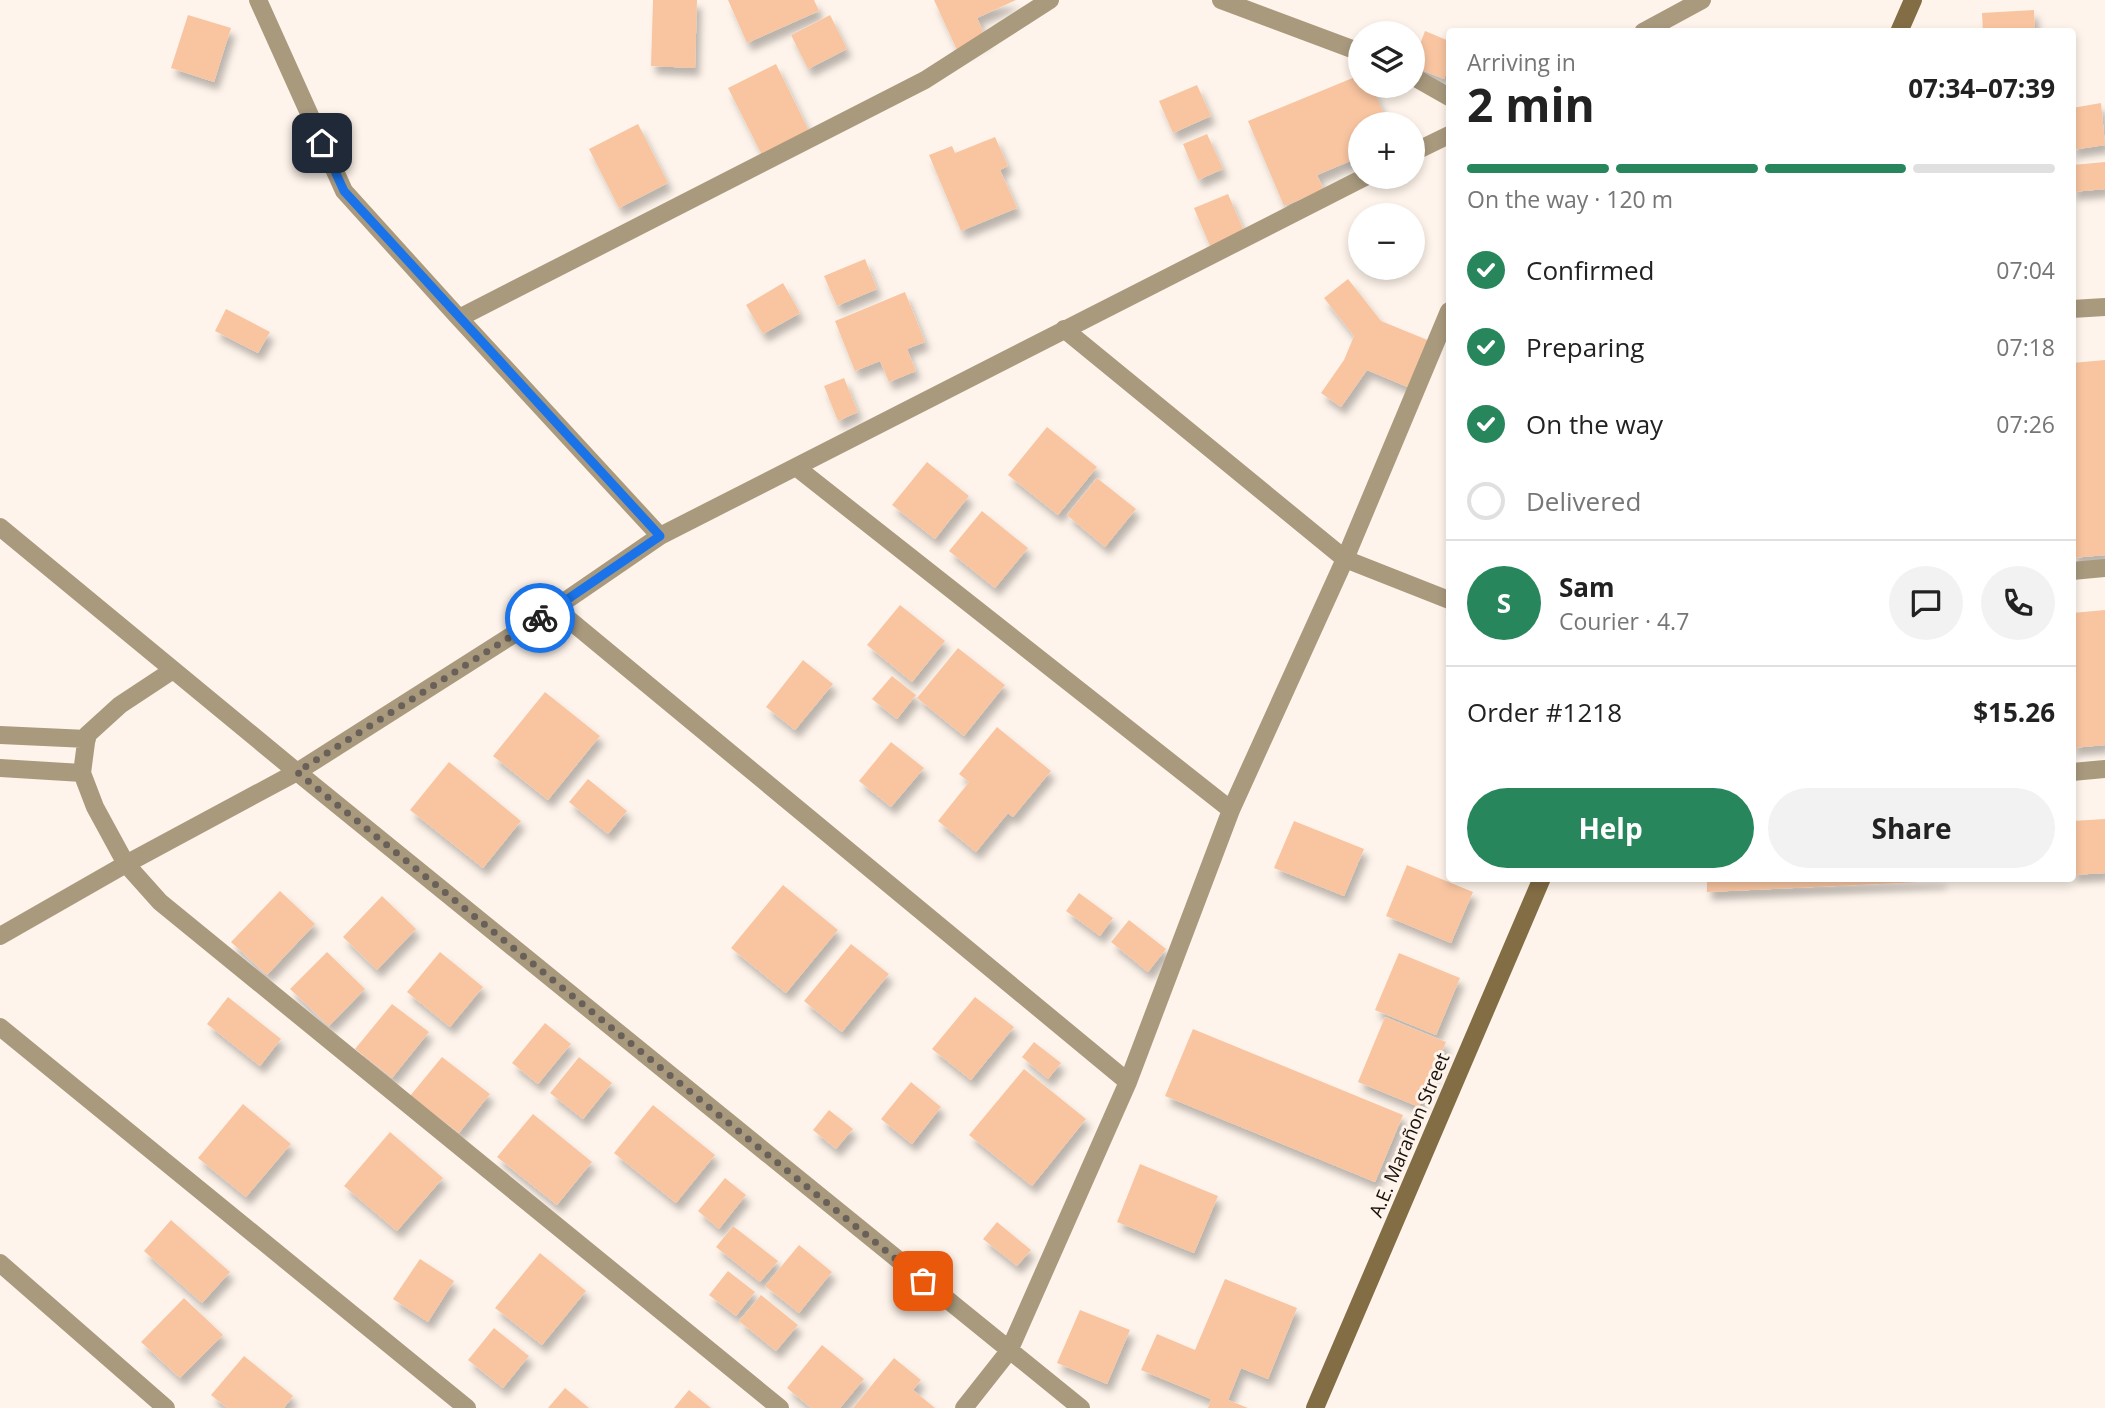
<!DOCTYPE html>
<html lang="en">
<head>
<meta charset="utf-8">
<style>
  :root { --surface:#fff; --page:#f2f2f2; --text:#222; --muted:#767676; --line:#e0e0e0; --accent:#28865d }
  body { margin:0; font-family:"Open Sans",sans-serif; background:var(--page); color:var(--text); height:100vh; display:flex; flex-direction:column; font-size:26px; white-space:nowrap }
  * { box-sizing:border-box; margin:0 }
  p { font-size:23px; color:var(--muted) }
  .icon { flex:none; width:38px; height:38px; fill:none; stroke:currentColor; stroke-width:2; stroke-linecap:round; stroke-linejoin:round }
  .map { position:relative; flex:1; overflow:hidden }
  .side { position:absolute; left:1446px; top:28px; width:630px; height:854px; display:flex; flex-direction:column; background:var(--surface); border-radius:7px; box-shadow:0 4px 10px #0003 }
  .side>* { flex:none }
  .buttons { position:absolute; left:1348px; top:21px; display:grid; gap:14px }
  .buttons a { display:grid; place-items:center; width:77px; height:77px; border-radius:50%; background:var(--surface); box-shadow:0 4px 10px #0003; font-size:35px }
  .pin { position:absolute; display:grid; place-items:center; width:60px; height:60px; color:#fff; margin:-30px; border-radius:14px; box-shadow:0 4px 10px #0006 }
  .courier { position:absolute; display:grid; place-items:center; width:70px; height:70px; margin:-35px; border:5px solid #1a73e8; border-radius:50%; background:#fff; color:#222; box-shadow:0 2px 9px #0007 }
  .headline em { font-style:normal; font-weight:700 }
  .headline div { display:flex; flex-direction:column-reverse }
  .headline { display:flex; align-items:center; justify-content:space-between; height:119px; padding:0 21px }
  h1 { font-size:46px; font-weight:700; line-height:52px }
  .bar { display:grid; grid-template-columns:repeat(4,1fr); gap:10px 7px; align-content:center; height:84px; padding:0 21px }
  .bar i { height:9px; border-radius:5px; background:var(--line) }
  .bar .selected { background:var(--accent) }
  .bar p { grid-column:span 4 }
  .line { display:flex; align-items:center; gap:18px; padding:0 21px; border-top:2px solid var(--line) }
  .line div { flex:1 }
  .round { display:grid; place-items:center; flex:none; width:74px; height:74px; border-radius:37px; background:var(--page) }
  ol { padding:0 21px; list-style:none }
  li { display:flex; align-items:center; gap:21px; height:77px }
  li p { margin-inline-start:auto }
  li .icon { padding:7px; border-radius:50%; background:var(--accent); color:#fff; stroke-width:4 }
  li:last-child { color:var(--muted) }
  li i { width:38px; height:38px; border:4px solid var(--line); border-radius:50% }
  .action { display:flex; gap:14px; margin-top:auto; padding:14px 21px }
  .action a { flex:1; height:80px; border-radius:42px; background:var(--accent); color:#fff; font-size:28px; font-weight:700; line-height:80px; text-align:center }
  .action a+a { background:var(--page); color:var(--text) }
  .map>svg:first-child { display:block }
  .building { fill:#f9c5a1; filter:url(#shadow) }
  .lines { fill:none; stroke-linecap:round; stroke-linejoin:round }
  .street { stroke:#a99a7e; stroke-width:18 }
  .secondary { stroke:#836d44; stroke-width:18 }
  .done { stroke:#696059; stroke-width:7; stroke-dasharray:0 12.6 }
  .route { stroke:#1a73e8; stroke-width:9 }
  .labels { text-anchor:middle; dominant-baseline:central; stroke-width:6; stroke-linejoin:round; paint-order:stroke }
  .street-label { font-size:19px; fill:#19110a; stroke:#fef4eb }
</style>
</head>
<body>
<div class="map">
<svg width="2105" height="1408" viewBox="0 0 2105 1408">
  <defs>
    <filter id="shadow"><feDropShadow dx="4.5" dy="8" stdDeviation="3.5" flood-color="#0004"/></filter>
  </defs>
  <rect width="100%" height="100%" fill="#fef4eb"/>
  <!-- building -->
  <path class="building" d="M653 0H697L695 68 651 66Z
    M728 0H814L819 11 747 43Z
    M934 0H1016L977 18 986 38 957 50Z
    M2034 10 2035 32H1983L1982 13Z
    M188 15 231 28 214 82 171 68Z
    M830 15 847 49 808 69 791 35Z
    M1425 31 1449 41V66L1444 79 1412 66Z
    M776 64 809 131 762 155 728 88Z
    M1360 75V86H1372L1388 124H1360V157L1317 175 1324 190 1284 206 1248 121Z
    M1197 85 1211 116 1173 133 1159 101Z
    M2101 103 2105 145 2072 150V108Z
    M638 124 668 183 619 208 589 149Z
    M1207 134 1223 169 1198 180 1183 144Z
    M995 137 1008 166 1000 170 1017 208 961 231 929 155 952 146 955 153Z
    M2105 162V189L2072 192V165Z
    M1228 194 1244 231 1210 246 1194 208Z
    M865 259 877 289 837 306 824 276Z
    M1348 279 1381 321 1430 341 1410 388 1367 370 1341 407 1321 393 1344 360 1354 336 1324 298Z
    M783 283 800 313 763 334 746 305Z
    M905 292 925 342 907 349 916 371 889 382 880 361 855 371 835 321Z
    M226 309 270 332 258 353 215 331Z
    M2105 360V555L2072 558V363Z
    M844 378 858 412 838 421 824 386Z
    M1047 427 1097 467 1058 515 1008 475Z
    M927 462 969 496 935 539 892 505Z
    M1097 478 1136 509 1105 547 1067 515Z
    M982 511 1028 548 995 588 949 551Z
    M900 605 945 641 912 682 867 645Z
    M2105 610V745L2072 748V613Z
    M958 648 1005 685 964 736 917 698Z
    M803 660 833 684 795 730 766 707Z
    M892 676 916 695 897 719 872 699Z
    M545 692 600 736 548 800 493 756Z
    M997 727 1051 771 1013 817 1008 813 976 852 938 821 969 782 959 774Z
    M891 742 924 768 891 807 859 781Z
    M449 762 521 821 483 868 410 810Z
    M588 779 627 811 608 834 569 802Z
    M2105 819V873L2072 875V821Z
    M1294 821 1364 849 1344 896 1274 868Z
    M1407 865 1473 892 1451 943 1386 916Z
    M1707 878H1942V881L1707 892Z
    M783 885 838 930 786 993 731 948Z
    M280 891 315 924 267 975 231 942Z
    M1079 893 1113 918 1100 936 1066 911Z
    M382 896 416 929 377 970 343 937Z
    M1129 920 1166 949 1148 972 1111 942Z
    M851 944 889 974 842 1032 804 1001Z
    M327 952 365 989 329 1026 290 989Z
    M440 952 483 987 450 1027 407 992Z
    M1399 953 1460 978 1436 1035 1375 1010Z
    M228 997 281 1039 260 1066 207 1024Z
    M975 997 1014 1027 971 1080 932 1049Z
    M392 1004 429 1032 392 1078 355 1049Z
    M1385 1017 1446 1042 1419 1107 1358 1082Z
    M545 1023 571 1044 538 1084 512 1063Z
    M1193 1029 1403 1115 1375 1182 1165 1096Z
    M1034 1042 1061 1063 1048 1079 1022 1057Z
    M442 1057 490 1094 459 1133 410 1096Z
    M579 1057 612 1083 583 1119 550 1093Z
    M1024 1069 1086 1119 1032 1186 969 1135Z
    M911 1082 941 1107 912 1144 881 1119Z
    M243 1104 291 1144 246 1197 198 1158Z
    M653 1105 715 1155 676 1203 614 1153Z
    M829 1110 853 1129 836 1149 813 1130Z
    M533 1114 592 1162 557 1205 497 1157Z
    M390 1132 443 1178 397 1231 344 1186Z
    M1140 1164 1218 1196 1194 1253 1117 1222Z
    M725 1178 746 1195 719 1229 698 1211Z
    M171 1220 230 1272 202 1303 144 1251Z
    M997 1222 1031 1250 1017 1266 983 1239Z
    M733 1226 778 1261 760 1282 716 1247Z
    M799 1245 832 1272 799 1313 765 1286Z
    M540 1253 586 1291 542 1345 495 1308Z
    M420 1259 454 1281 428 1322 393 1299Z
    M728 1271 755 1292 736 1316 709 1295Z
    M1225 1279 1297 1308 1268 1379 1241 1368 1228 1400 1248 1408H1208L1211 1399 1141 1370 1157 1334 1195 1350Z
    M761 1295 798 1325 776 1351 739 1321Z
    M184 1298 223 1335 180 1378 141 1342Z
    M1080 1310 1130 1330 1107 1384 1057 1363Z
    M494 1328 529 1356 503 1388 468 1360Z
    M822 1345 864 1379 840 1408H811L787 1388Z
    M244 1356 293 1396 284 1408H227L211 1395Z
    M894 1358 921 1380 913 1390 935 1408H853Z
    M565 1388 589 1408H548Z
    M689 1390 711 1408H674Z"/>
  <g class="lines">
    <!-- street -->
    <path class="street" d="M258 0 344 191 459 318
      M1221 0 1360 52
      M1643 32 1702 0
      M1412 76 1449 97
      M1412 153 1449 135
      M2072 309 2105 307
      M1064 329 1345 559 1449 600
      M796 467 1231 810
      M0 527 297 772 126 864 0 936
      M660 536 459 318 925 80 1050 0
      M2072 571 2105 568
      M555 608 1128 1082
      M173 670 120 705 87 735 82 773 95 807 126 864 160 902 780 1408
      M0 735 87 739
      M0 768 82 773
      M2072 772 2105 769
      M0 1027 467 1408
      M0 1263 166 1408
      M964 1408 1009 1351 1128 1082 1231 810 1345 559 1449 311
      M1081 1408 297 772 555 608 660 536 1365 177"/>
    <!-- secondary -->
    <path class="secondary" d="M1899 32 1913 0
      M1315 1408 1542 878"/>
  </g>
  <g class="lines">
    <!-- done -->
    <path class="done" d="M540 618 297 772 923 1281"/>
    <!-- route -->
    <path class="route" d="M322 143 344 191 660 536 540 618"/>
  </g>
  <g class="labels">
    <!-- street labels -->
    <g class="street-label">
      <text transform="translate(1409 1135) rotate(-67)">A.E. Marañon Street</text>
    </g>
  </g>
</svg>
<div class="buttons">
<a><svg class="icon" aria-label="layers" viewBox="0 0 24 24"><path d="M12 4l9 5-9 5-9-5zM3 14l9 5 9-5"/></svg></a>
<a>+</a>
<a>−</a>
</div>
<div class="pin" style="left:923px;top:1281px;background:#ea580c"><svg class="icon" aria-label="bag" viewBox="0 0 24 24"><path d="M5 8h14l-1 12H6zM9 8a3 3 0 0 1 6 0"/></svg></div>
<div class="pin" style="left:322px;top:143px;background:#1f2937"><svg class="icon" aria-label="home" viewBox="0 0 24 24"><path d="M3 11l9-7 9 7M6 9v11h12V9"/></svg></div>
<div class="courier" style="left:540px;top:618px"><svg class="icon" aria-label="bike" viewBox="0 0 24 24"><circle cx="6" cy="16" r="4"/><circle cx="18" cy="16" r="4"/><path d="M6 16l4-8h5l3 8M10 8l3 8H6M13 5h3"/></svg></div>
<section class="side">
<div class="headline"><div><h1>2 min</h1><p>Arriving in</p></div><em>07:34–07:39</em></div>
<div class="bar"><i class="selected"></i><i class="selected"></i><i class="selected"></i><i></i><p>On the way · 120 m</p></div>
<ol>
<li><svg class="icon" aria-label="check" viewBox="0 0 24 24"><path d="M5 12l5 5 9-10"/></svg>Confirmed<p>07:04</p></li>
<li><svg class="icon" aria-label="check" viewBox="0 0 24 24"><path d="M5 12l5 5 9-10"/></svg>Preparing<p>07:18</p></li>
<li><svg class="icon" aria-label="check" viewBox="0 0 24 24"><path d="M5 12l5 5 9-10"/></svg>On the way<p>07:26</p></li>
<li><i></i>Delivered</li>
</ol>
<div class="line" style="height:126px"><b class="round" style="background:var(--accent);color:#fff">S</b><div><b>Sam</b><p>Courier · 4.7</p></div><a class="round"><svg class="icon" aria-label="chat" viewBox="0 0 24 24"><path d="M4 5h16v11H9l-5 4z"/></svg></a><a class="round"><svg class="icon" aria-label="phone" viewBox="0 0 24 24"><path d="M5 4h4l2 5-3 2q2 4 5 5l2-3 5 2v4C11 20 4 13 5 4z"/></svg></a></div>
<div class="line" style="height:91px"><div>Order #1218</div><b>$15.26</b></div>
<div class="action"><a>Help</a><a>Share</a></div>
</section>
</div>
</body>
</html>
